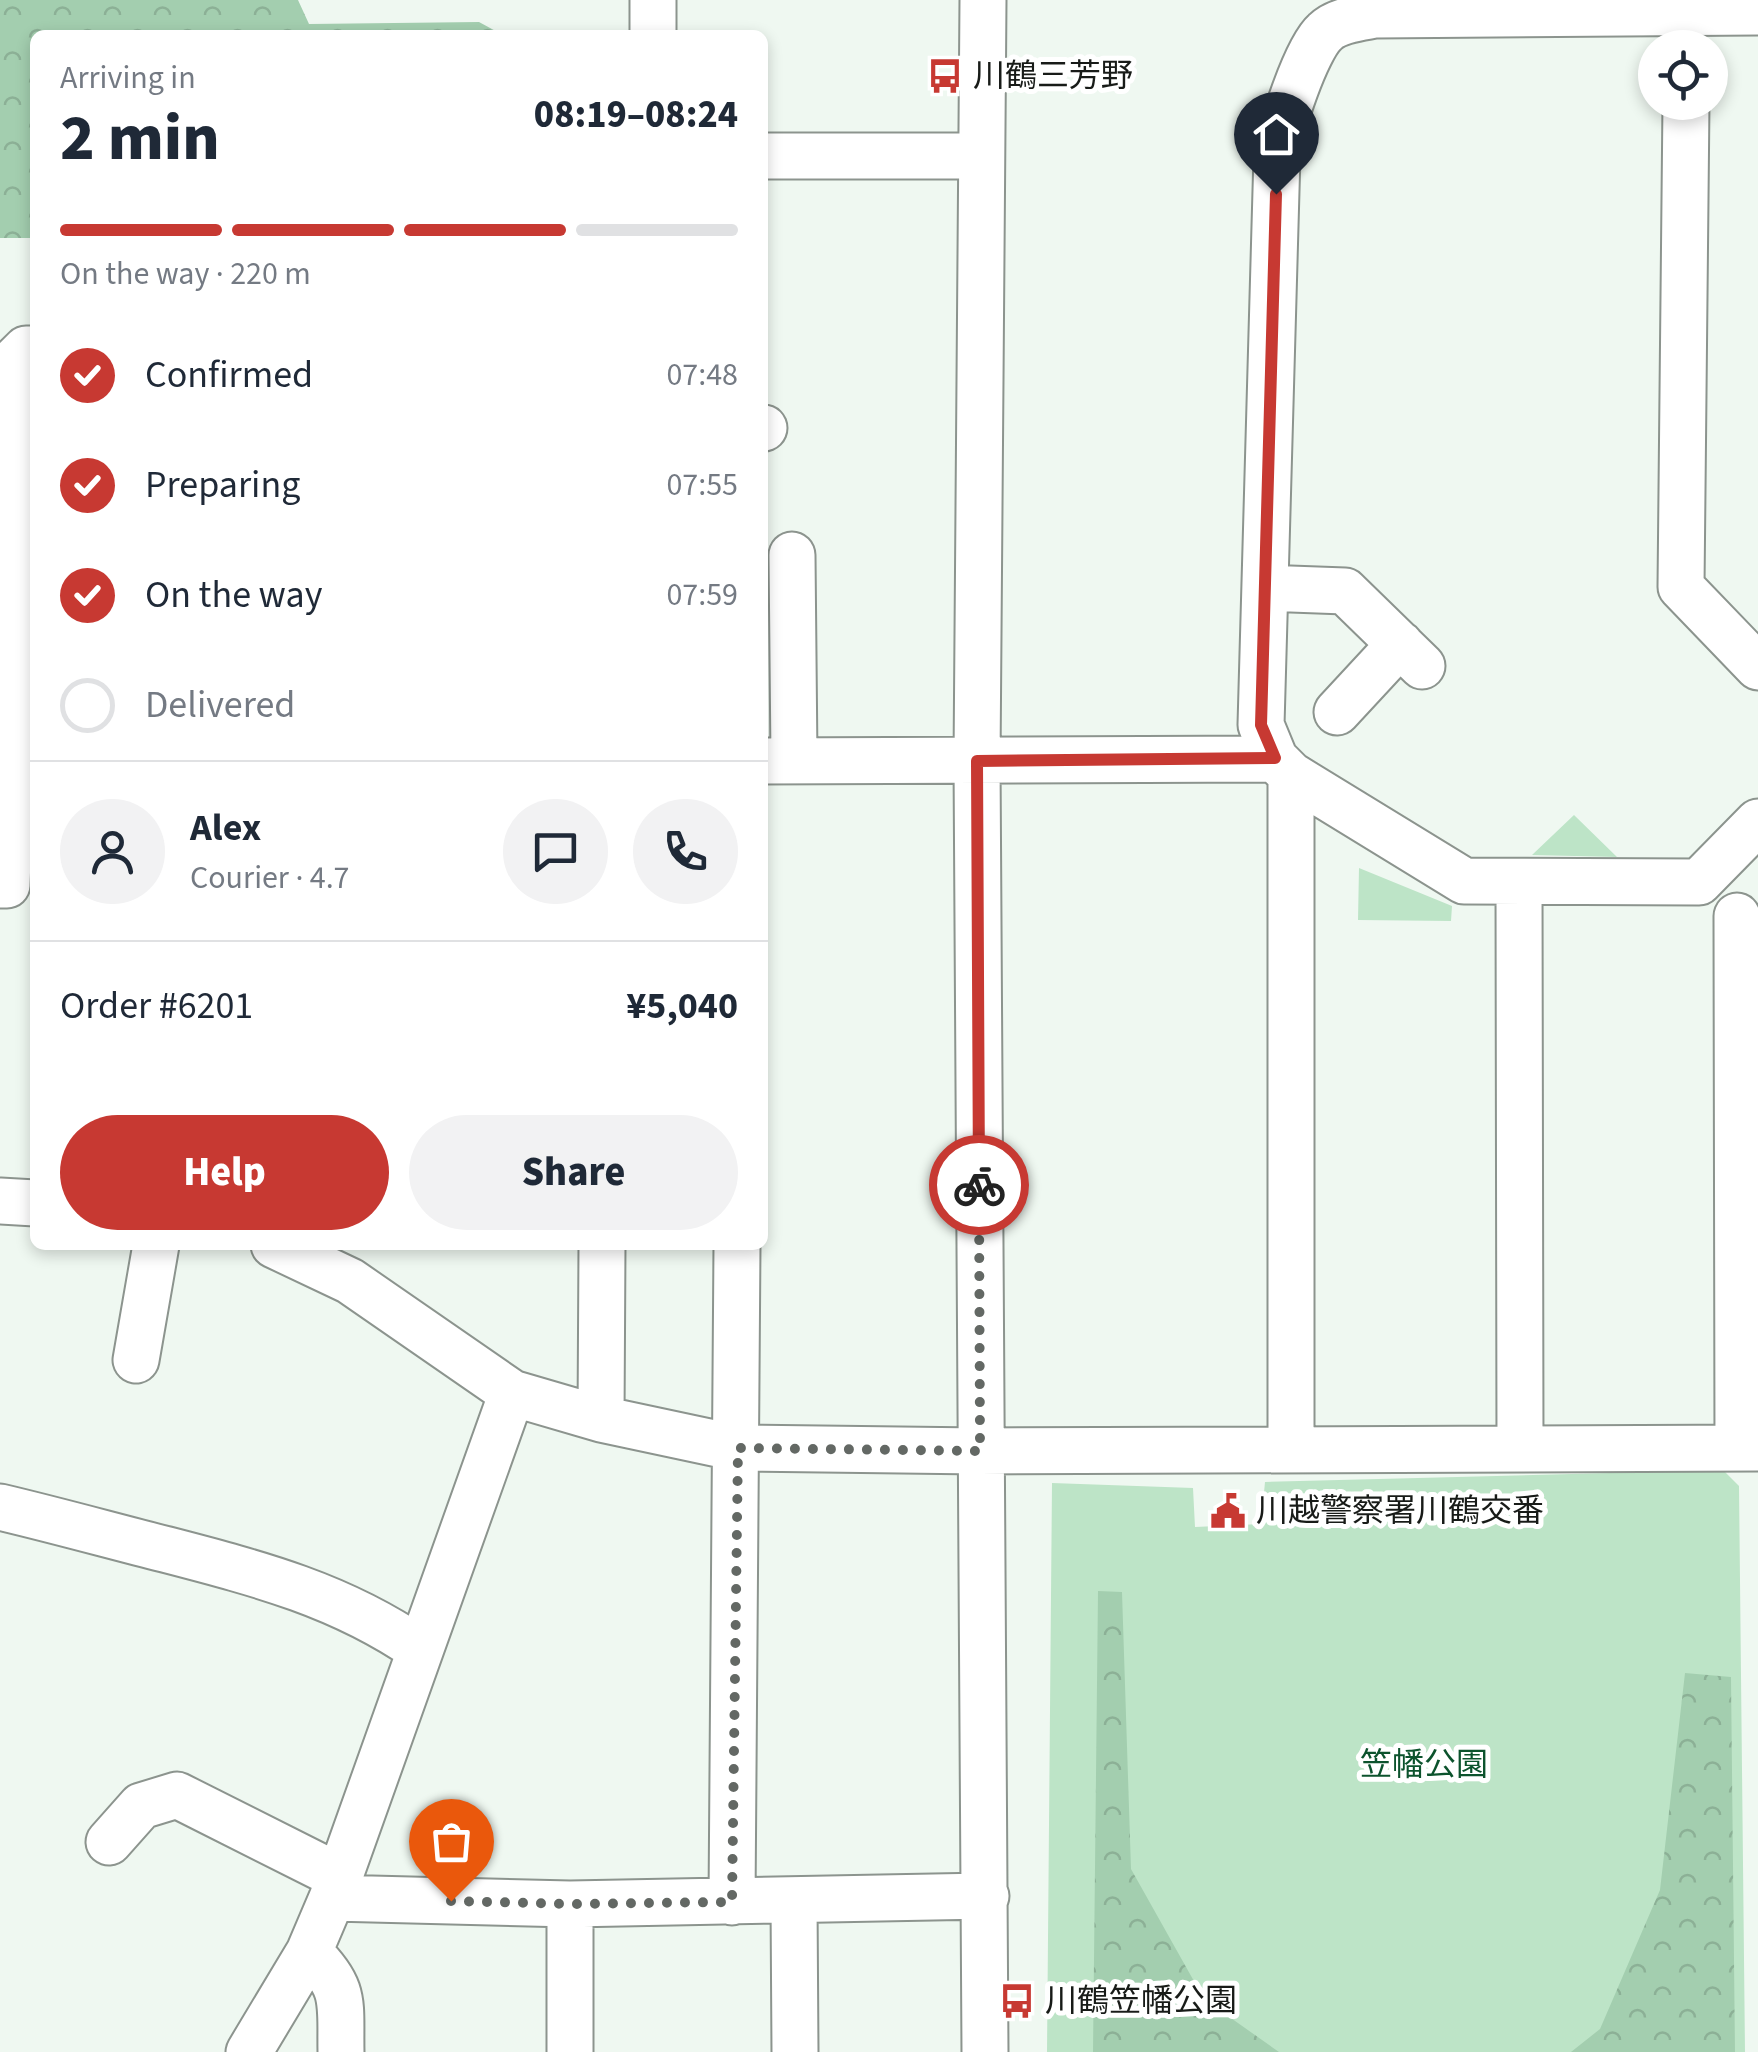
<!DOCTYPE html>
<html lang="en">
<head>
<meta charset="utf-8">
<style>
  :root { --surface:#fff; --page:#f2f2f3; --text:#1f2937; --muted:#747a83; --line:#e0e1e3; --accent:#c73932 }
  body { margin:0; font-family:"Source Sans 3","Noto Sans JP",sans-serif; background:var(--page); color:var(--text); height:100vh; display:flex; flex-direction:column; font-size:38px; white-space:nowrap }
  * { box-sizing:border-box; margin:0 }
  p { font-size:32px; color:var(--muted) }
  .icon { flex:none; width:55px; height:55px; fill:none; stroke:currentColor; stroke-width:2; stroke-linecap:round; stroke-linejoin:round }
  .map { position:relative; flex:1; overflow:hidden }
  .panel { position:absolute; left:30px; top:30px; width:738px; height:1220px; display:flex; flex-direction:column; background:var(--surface); border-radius:15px; box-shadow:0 5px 15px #0003 }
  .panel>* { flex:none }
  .buttons { position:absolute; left:1638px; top:30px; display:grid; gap:20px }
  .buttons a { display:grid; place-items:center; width:90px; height:90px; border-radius:50%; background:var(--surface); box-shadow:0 5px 15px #0003; font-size:50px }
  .pin { position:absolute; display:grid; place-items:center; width:85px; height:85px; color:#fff; margin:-102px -42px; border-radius:50% 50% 50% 0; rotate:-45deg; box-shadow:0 0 10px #0007 }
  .pin .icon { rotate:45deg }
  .courier { position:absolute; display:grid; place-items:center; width:100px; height:100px; margin:-50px; border:8px solid #c73932; border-radius:50%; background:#fff; color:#222; box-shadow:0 2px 12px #0007 }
  .headline em { font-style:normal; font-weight:800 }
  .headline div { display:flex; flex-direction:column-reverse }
  .headline { display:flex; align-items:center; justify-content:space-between; height:170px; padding:0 30px }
  h1 { font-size:65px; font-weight:800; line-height:75px }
  .bar { display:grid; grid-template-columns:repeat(4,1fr); gap:15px 10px; align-content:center; height:120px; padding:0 30px }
  .bar i { height:12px; border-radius:8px; background:var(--line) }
  .bar .selected { background:var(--accent) }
  .bar p { grid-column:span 4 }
  .line { display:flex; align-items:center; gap:25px; padding:0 30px; border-top:2px solid var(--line) }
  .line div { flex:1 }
  .round { display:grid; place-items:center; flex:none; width:105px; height:105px; border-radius:52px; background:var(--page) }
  ol { padding:0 30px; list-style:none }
  li { display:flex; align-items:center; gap:30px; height:110px }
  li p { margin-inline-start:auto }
  li .icon { padding:10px; border-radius:50%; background:var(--accent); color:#fff; stroke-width:4 }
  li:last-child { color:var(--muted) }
  li i { width:55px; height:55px; border:5px solid var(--line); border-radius:50% }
  .cta { display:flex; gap:20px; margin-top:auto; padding:20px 30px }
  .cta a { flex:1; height:115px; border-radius:60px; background:var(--accent); color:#fff; font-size:40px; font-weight:800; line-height:115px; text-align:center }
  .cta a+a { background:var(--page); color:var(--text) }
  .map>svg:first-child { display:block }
  .green { fill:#bde4c7 }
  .forest { fill:url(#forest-crowns) }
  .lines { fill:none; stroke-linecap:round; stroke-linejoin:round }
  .minor-casing { stroke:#8c948e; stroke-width:49 }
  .minor { stroke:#fff; stroke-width:45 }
  .done { stroke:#636864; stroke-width:10; stroke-dasharray:0 18 }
  .route { stroke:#c73932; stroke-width:12 }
  .labels { text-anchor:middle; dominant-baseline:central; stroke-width:10; stroke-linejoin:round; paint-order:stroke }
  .poi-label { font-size:32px; fill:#181b18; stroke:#fff; text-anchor:start }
  .park-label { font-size:32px; fill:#0c532d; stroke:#fff }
</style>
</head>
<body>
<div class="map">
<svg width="1758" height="2052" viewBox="0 0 1758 2052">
  <defs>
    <pattern id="forest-crowns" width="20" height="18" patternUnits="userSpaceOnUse" patternTransform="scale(2.5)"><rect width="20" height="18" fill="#a3ceaf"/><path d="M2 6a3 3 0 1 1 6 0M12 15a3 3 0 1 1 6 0" fill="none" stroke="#8cb096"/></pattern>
  </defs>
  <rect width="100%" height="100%" fill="#eff8f1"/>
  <!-- green -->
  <path class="green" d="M1574 815 1617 857 1532 855Z
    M1359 868 1452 906 1451 921 1358 920Z
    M1723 1470 1739 1486 1745 2052H1047L1052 1483 1193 1488 1195 1527 1261 1524 1265 1482Z"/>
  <!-- forest -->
  <path class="forest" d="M0 0H298L309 24 479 22 503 35H35V238H0Z
    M1098 1591 1122 1592 1131 1869 1204 1999 1279 2052H1093Z
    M1685 1673 1731 1677 1735 2052H1571L1600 2029 1660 1890Z"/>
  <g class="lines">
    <defs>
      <path id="minor" d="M983 0 977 761 985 2052
        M1758 12 1376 15C1360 18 1337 20 1325 32 1306 49 1280 129 1277 155L1261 725 1275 759 1291 775 1464 881 1699 882 1758 822
        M653 35V0
        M1686 102 1681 587 1758 667
        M762 156H981
        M35 349H26L17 358V635L35 633
        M762 428H764
        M792 555 794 759
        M1265 588 1345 591 1422 666
        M1337 712 1400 644
        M762 761 1275 759
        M1519 883 1520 1449
        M0 885H7L17 635
        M1737 916 1738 1448
        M0 1201 35 1203
        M274 1245 350 1281 512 1393 601 1419 737 1448 980 1451 1758 1448
        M136 1360 156 1245
        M601 1419 602 1245
        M1291 1450V775
        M0 1507C55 1520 109 1535 164 1549 256 1573 339 1594 419 1649
        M109 1842 141 1806 177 1795 340 1877
        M332 1898 570 1904 986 1896
        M794 1901 795 2052
        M732 1902 737 1245
        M570 1904V2052
        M309 1952C347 1989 340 2002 341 2052
        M249 2052 309 1952 332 1898 512 1393"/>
    </defs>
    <!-- minor casing -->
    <use href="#minor" class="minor-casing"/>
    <!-- minor -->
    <use href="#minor" class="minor"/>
  </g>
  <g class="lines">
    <!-- done -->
    <path class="done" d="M451 1901 570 1904 732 1902 738 1448 980 1451 979 1185"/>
    <!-- route -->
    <path class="route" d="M979 1185 977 761 1275 758 1261 725 1276 194"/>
  </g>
  <!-- icons -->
  <defs>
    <symbol id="bus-bare" viewBox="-9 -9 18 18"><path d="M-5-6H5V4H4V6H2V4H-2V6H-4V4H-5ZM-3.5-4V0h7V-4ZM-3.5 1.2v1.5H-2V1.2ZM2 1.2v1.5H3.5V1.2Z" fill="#c73932" stroke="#fff" stroke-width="2.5" paint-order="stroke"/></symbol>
    <symbol id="civic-bare" viewBox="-9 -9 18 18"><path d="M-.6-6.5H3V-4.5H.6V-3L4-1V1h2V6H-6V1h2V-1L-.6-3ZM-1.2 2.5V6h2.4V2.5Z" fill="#c73932" stroke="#fff" stroke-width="2.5" paint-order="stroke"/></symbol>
  </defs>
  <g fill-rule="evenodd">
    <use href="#bus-bare" x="920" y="51" width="50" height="50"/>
    <use href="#civic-bare" x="1203" y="1486" width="50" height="50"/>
    <use href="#bus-bare" x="992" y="1976" width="50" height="50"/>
  </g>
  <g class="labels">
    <!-- poi labels -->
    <g class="poi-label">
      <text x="973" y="76">川鶴三芳野</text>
      <text x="1256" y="1511">川越警察署川鶴交番</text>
      <text x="1045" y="2001">川鶴笠幡公園</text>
    </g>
    <!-- park labels -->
    <g class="park-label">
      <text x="1424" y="1765">笠幡公園</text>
    </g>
  </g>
</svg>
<div class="buttons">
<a><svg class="icon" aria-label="locate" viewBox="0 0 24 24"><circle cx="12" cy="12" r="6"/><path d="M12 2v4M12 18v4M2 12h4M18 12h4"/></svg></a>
</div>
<div class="pin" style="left:451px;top:1901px;background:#ea580c"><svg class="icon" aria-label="bag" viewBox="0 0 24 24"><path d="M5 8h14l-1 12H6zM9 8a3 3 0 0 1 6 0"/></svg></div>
<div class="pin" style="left:1276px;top:194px;background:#1f2937"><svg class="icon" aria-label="home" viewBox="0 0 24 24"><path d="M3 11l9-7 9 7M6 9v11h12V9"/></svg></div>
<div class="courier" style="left:979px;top:1185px"><svg class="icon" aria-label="bike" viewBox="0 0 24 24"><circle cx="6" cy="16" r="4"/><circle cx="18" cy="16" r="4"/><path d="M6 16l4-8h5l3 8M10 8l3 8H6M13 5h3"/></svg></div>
<section class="panel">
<div class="headline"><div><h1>2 min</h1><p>Arriving in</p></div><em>08:19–08:24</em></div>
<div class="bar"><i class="selected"></i><i class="selected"></i><i class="selected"></i><i></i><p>On the way · 220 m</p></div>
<ol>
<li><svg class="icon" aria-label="check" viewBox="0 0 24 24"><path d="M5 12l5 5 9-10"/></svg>Confirmed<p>07:48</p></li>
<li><svg class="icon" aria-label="check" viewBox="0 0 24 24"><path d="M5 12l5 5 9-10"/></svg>Preparing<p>07:55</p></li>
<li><svg class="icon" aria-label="check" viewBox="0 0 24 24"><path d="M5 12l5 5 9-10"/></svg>On the way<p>07:59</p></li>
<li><i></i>Delivered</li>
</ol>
<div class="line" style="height:180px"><a class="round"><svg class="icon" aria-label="person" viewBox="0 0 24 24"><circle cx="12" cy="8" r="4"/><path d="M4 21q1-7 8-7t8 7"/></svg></a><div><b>Alex</b><p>Courier · 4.7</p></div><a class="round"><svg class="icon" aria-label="chat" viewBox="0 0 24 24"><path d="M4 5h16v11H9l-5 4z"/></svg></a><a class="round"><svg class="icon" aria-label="phone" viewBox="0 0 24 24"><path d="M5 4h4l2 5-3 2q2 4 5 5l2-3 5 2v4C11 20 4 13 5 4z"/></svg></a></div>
<div class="line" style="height:130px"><div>Order #6201</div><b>¥5,040</b></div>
<div class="cta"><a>Help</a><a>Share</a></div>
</section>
</div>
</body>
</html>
